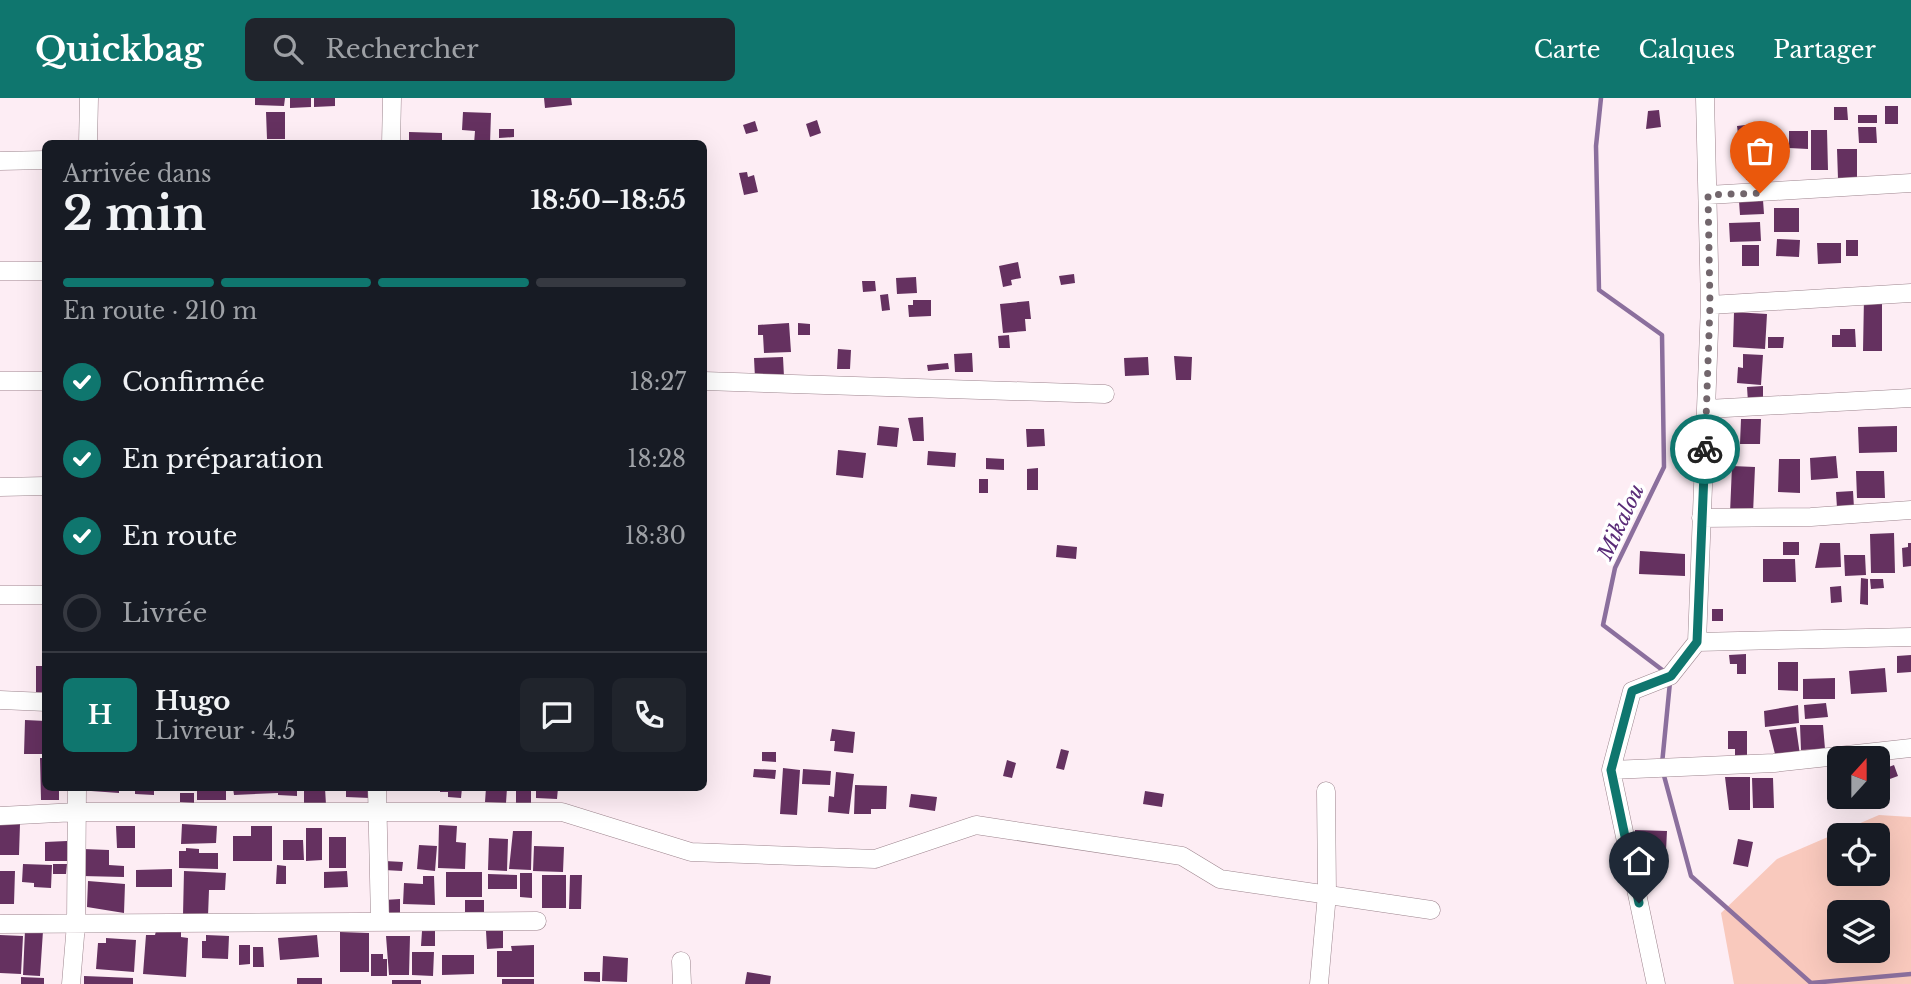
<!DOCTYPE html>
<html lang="fr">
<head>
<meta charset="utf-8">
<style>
  :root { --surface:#171b24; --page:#20242c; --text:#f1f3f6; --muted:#9ea1a6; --line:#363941; --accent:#0f766e }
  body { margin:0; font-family:"Libre Baskerville",serif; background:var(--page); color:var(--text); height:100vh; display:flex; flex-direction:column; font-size:26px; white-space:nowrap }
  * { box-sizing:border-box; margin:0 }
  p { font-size:23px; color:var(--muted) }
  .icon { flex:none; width:38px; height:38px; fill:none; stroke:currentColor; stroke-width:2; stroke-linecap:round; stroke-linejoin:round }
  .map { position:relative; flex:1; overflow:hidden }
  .drawer { position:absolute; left:42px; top:42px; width:665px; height:651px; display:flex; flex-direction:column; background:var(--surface); border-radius:10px; box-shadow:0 7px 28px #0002 }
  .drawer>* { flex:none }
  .needle { width:46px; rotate:21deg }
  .tools { position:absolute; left:1827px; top:648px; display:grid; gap:14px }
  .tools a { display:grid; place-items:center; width:63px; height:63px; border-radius:10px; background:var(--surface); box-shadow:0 7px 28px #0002; font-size:35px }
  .pin { position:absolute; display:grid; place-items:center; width:60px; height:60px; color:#fff; margin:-72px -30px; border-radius:50% 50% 50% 0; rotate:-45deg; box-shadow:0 0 7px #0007 }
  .pin .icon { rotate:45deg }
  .courier { position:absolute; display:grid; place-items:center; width:70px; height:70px; margin:-35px; border:5px solid #0f766e; border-radius:50%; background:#fff; color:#222; box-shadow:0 2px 9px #0007 }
  .overview em { font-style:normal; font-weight:700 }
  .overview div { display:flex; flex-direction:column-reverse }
  .overview { display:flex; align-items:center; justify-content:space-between; height:119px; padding:0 21px }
  h1 { font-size:46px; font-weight:700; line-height:52px }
  .bar { display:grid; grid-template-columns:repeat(4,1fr); gap:10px 7px; align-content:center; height:84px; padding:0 21px }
  .bar i { height:9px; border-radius:5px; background:var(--line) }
  .bar .current { background:var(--accent) }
  .bar p { grid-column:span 4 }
  .line { display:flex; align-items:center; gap:18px; padding:0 21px; border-top:2px solid var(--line) }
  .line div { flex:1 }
  .round { display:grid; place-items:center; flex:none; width:74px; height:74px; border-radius:10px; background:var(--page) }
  ol { padding:0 21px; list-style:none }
  li { display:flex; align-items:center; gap:21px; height:77px }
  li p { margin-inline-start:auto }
  li .icon { padding:7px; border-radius:50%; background:var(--accent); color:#fff; stroke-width:4 }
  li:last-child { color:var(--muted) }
  li i { width:38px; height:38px; border:4px solid var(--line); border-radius:50% }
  header { display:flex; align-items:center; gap:42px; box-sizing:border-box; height:98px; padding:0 35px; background:var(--accent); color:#fff }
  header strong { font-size:33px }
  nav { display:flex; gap:38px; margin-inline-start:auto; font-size:24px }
  .search { width:490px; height:63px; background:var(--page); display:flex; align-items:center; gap:18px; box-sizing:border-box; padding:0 24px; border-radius:10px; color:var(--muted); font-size:26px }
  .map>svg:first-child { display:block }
  .green { fill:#f9c9bd; fill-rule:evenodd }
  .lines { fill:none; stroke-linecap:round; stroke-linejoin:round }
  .stream { stroke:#8b6f9d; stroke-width:4.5 }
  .building { fill:#653160 }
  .minor-casing { stroke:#9d858e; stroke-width:19 }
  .minor { stroke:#fff; stroke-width:18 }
  .done { stroke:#72666c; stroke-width:7; stroke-dasharray:0 12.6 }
  .route { stroke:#0f766e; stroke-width:9 }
  .labels { text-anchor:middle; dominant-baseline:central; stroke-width:7; stroke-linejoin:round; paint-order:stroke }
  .water-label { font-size:21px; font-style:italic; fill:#5a2c78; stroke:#fff }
</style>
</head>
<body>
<header>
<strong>Quickbag</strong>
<div class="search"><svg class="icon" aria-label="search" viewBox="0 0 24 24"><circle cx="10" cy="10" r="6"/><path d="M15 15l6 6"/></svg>Rechercher</div>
<nav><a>Carte</a><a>Calques</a><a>Partager</a></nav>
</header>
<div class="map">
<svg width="1911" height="886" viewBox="0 0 1911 886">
  <rect width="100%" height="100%" fill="#fdedf4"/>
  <!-- green -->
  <path class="green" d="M1879 717 1911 719V886H1734L1721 815 1777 761ZM1839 737H1878V775H1839ZM1839 814H1878V852H1839Z"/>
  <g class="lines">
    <!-- stream -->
    <path class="stream" d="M1601 0 1596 48 1599 192 1662 237 1664 369 1615 470 1603 527 1665 574
      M1662 666 1670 584
      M1663 674 1691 778 1811 885
      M1811 885 1911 876"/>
  </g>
  <!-- building -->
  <path class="building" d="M255 0H285L284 8 255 7Z
    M290 0H311V9L290 10Z
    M314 0H335V8L314 9Z
    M544 0H571L572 7 545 10Z
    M1885 8H1898V26H1885Z
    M1834 9H1847L1848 22H1834Z
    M1659 12 1661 29 1646 31 1648 13Z
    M266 14H285V41H267Z
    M463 14 491 15 490 46H474L475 33 462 32Z
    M1858 17H1877V25H1858Z
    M817 22 821 35 810 39 806 26Z
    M755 23 758 33 746 36 743 27Z
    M1762 25 1764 41 1739 44 1737 28Z
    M1858 29H1876L1877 45H1859Z
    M499 31H514V39L499 40Z
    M1811 32H1827L1828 72H1811Z
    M1789 33H1808V51L1789 50Z
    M409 34 442 35V46H409Z
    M1761 45 1763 81 1746 82 1745 46Z
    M1837 51H1857V80L1838 81Z
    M747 74 748 79 754 77 758 94 744 97 739 75Z
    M1763 102 1764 116 1740 117 1739 103Z
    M1774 110H1799V134H1774Z
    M1760 124 1761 143 1730 144 1729 125Z
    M1777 141 1800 142 1799 159 1776 158Z
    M1846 142H1858V158H1846Z
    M1817 145H1841V165L1818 166Z
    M1742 147H1759V168H1742Z
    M1018 164 1021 180 1011 182 1012 187 1003 189 999 168Z
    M1074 176 1075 185 1061 187 1059 178Z
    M916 179 917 195 897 196 896 180Z
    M862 183H875L876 193 863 194Z
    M888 196 890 212 882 213 880 197Z
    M1864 199 1882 200V253H1863Z
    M913 202H931V218L909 219 908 207H913Z
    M1029 203 1031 221H1025L1026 233 1003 235 1000 206Z
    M1734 214 1767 216 1765 251 1733 249Z
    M789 225 791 254 764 255 763 237H758V227Z
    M798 225 810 226V237H798Z
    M1840 231H1855L1856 249H1832V237H1840Z
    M1009 237 1010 250H999L998 238Z
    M1768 239H1784L1783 250H1768Z
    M838 251 851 252 850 271H837Z
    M972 255 973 274H955L954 256Z
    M1743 256 1763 257 1761 287 1737 285 1738 269 1743 270Z
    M1174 258 1192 259 1191 282H1176Z
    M783 259 784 279 755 280 754 260Z
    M1148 259 1149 277 1125 278 1124 260Z
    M948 265 949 271 928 273 927 267Z
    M1763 288V303L1748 304 1747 289Z
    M923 319 924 343H913L908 320Z
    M1741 321H1761L1760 346H1740Z
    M879 328 899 330 897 349 877 347Z
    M1897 328V354L1859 355 1858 329Z
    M1026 331H1044L1045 348 1027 349Z
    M838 352 866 355 863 380 836 377Z
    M928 353 956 355 955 369 927 367Z
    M1836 358 1838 380 1811 382 1810 360Z
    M986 360 1004 361V372L986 371Z
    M1779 361H1800V395L1778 394Z
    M1732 368 1755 369 1753 416 1730 415Z
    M1038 370V392H1027V371Z
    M1856 373H1884L1885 400H1857Z
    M979 381H988V395H979Z
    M1853 393 1854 410H1837L1836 394Z
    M1894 435 1895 475H1871L1870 436Z
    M1783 444H1799V457H1783Z
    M1820 445H1840L1841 469 1815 470Z
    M1908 445H1911V468L1903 469 1902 450 1908 449Z
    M1057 447 1077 449 1076 461 1056 459Z
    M1640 453 1685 456V478L1639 476Z
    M1844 457H1865L1866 477 1845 478Z
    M1763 461H1795L1796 484H1763Z
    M1861 480 1868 481V507L1860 506Z
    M1870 481H1883L1884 490 1871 491Z
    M1841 488 1842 504 1831 505 1830 489Z
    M1712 511H1723V523H1712Z
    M1746 556V576H1737V566H1730L1729 557Z
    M1911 557V574L1897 575V558Z
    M1778 564H1798V593L1778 592Z
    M36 568H46V594L36 595Z
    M1885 570 1887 594 1851 596 1849 573Z
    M1835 580V601H1803V581Z
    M1826 605 1828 619 1805 621 1804 607Z
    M1798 607 1799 625 1765 629 1764 613Z
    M25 622 46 623V656H24Z
    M1800 627H1823L1825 651 1801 652Z
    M1796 629 1800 657 1776 660 1769 632Z
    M832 631 855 634 853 655 834 653 835 643H830Z
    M1728 633H1747V661H1735V651H1728Z
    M1061 651 1069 653 1064 672 1056 670Z
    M762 654H776V664L762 663Z
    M40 660H46V690H59V702H41Z
    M1007 662 1016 665 1012 680 1003 678Z
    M1894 667 1898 678 1879 685 1878 673Z
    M783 670 800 672 797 717 780 716Z
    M754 671 776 672 775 681 753 679Z
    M803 671 831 673 830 687 802 686Z
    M836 674 854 676 849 716 828 714 829 698 834 699Z
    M1725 679H1750V712H1729Z
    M1752 680H1773L1774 710H1753Z
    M855 687 887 688 886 711H871V716H854Z
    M91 690H119V695L91 693Z
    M135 690H154V697L135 696Z
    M197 690H226V702H197Z
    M233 690H297V698L278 697V695L234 697Z
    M304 690H325L326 707H304Z
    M346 690H371L370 700 346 699Z
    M440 690H462L461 700 448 699V694H440Z
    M486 690H507L506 705 485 704Z
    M516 690H531V709L516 708Z
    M536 690H558L557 701 536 700Z
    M1145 693 1164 696 1162 709 1143 706Z
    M180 695H194V705L180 704Z
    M911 696 937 699 935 713 909 709Z
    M0 726H20L19 757H0Z
    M182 726 217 728 216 745 181 746Z
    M439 727 457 728 456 744 466 745 465 771 438 770Z
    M116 728H135V750H117Z
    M251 728H272V763H233V738H251Z
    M306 730H322V762L306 763Z
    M1635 732 1667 733 1666 753 1634 752Z
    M513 733H532L531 772 509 771Z
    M329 739H346V770H329Z
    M489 740 508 741 507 773 488 772Z
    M1738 741 1753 744 1748 769 1733 766Z
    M283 742H303L304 762H283Z
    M67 743 68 763H45V744Z
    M419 747 437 748 435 773 417 771Z
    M534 748 564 749 563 774 533 773Z
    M186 750 199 751V755H218V771L179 770V753H186Z
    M83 751 109 752V767L124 768V779L82 778Z
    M385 763 403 764 402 773 384 772Z
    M23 766 52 767 51 790 34 789V785L22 784Z
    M53 766H67L66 776H53Z
    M277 767 286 768V786H276Z
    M172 771V789H136V772Z
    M0 773H15L14 806H0Z
    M184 773 226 775 225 792H209L208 818 183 817Z
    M347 773 348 789 324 790V774Z
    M446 774H482V799H446Z
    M520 775H532V800L520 799Z
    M488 776 517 777V791H488Z
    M542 777H566V810H542Z
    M570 777H582L581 811H569Z
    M423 778H434L435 807 403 806 404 785 423 786Z
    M88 783 125 786 124 815 87 809Z
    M400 801V821H384V802Z
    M465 802H484V818H465Z
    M25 832 43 833 40 878 23 877Z
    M156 833 181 834V839L188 840 186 879 143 876 146 837H155Z
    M422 833H435V848H421Z
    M486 833H503V850L487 851Z
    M340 834 369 835V874H340Z
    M0 837 23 838 21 876 0 875Z
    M206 837 229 838 228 861 202 860V843H206Z
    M317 837 319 859 280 862 278 840Z
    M386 838H410L409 877H389Z
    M106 840 136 842 134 874 96 871 98 845H106Z
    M239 847H250V866L239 867Z
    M534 847V879H497V853H512L511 848Z
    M253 849H263L264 869H253Z
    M412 854H434L433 878 412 877Z
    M371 856H383V861H387V878H371Z
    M442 857H474V876L442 877Z
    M603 858 628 860 627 884 602 883Z
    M584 874H600V884L584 883Z
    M747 874 771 878 770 886H745Z
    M84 878 133 880V886H84Z
    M21 879 44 880V886H21Z
    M297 880H322V886H297Z
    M502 881H534V886H502Z
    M392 882H421V886H392Z"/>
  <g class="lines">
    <defs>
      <path id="minor" d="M88 46 89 0
        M391 46 392 0
        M0 63 46 62
        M1708 97 1911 85
        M0 173H46
        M1710 207 1911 195
        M0 283H46
        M704 283 1105 296
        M1707 311 1911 300
        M0 389 46 388
        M1701 420 1811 419 1911 412
        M0 497H46
        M1697 544 1911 539
        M0 602 46 604
        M1611 672 1774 665 1911 650
        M377 690 380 823
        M0 718 77 714H562L691 754 875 761 976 727 1182 758 1220 781 1431 812
        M0 826 537 823
        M681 863 682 886
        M71 886 76 826 77 690
        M1319 886 1327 796 1326 693
        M1656 886 1611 672 1632 593 1670 578 1697 544 1710 207 1705 0"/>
    </defs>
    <!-- minor casing -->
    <use href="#minor" class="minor-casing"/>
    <!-- minor -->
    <use href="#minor" class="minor"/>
  </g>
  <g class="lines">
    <!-- done -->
    <path class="done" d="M1705 351 1710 207 1708 97 1760 95"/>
    <!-- route -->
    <path class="route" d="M1639 805 1611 672 1632 593 1671 578 1697 544 1705 351"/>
  </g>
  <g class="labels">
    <!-- water labels -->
    <g class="water-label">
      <text transform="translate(1621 424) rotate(-65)">Mikalou</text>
    </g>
  </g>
</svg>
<div class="tools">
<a><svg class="needle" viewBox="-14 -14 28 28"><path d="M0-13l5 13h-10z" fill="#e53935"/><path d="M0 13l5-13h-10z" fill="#9ea1a6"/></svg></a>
<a><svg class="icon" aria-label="locate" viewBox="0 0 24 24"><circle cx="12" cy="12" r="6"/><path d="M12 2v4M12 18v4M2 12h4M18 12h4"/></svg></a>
<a><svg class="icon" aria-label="layers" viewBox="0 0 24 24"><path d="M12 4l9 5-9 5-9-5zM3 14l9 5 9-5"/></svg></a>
</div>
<div class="pin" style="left:1760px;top:95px;background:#ea580c"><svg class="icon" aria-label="bag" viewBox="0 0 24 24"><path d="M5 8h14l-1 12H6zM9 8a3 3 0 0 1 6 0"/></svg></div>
<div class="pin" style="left:1639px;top:805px;background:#1f2937"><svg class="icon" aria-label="home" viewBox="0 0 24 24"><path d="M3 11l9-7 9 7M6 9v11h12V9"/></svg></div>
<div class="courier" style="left:1705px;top:351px"><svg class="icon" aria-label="bike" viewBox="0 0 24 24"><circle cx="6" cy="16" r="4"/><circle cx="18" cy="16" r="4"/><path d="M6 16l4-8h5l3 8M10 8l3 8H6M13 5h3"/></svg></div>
<section class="drawer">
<div class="overview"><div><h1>2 min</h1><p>Arrivée dans</p></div><em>18:50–18:55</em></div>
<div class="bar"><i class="current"></i><i class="current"></i><i class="current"></i><i></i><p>En route · 210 m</p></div>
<ol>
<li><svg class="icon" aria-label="check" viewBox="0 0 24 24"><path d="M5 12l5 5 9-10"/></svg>Confirmée<p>18:27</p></li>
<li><svg class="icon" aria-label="check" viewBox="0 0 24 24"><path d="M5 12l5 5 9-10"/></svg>En préparation<p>18:28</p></li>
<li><svg class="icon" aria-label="check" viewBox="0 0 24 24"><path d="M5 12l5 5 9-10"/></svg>En route<p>18:30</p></li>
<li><i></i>Livrée</li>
</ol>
<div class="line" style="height:126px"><b class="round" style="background:var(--accent);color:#fff">H</b><div><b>Hugo</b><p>Livreur · 4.5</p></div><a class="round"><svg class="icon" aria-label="chat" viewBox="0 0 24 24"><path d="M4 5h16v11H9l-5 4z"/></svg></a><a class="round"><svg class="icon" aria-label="phone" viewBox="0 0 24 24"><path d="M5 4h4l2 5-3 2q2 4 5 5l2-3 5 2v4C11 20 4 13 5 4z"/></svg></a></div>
</section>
</div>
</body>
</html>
